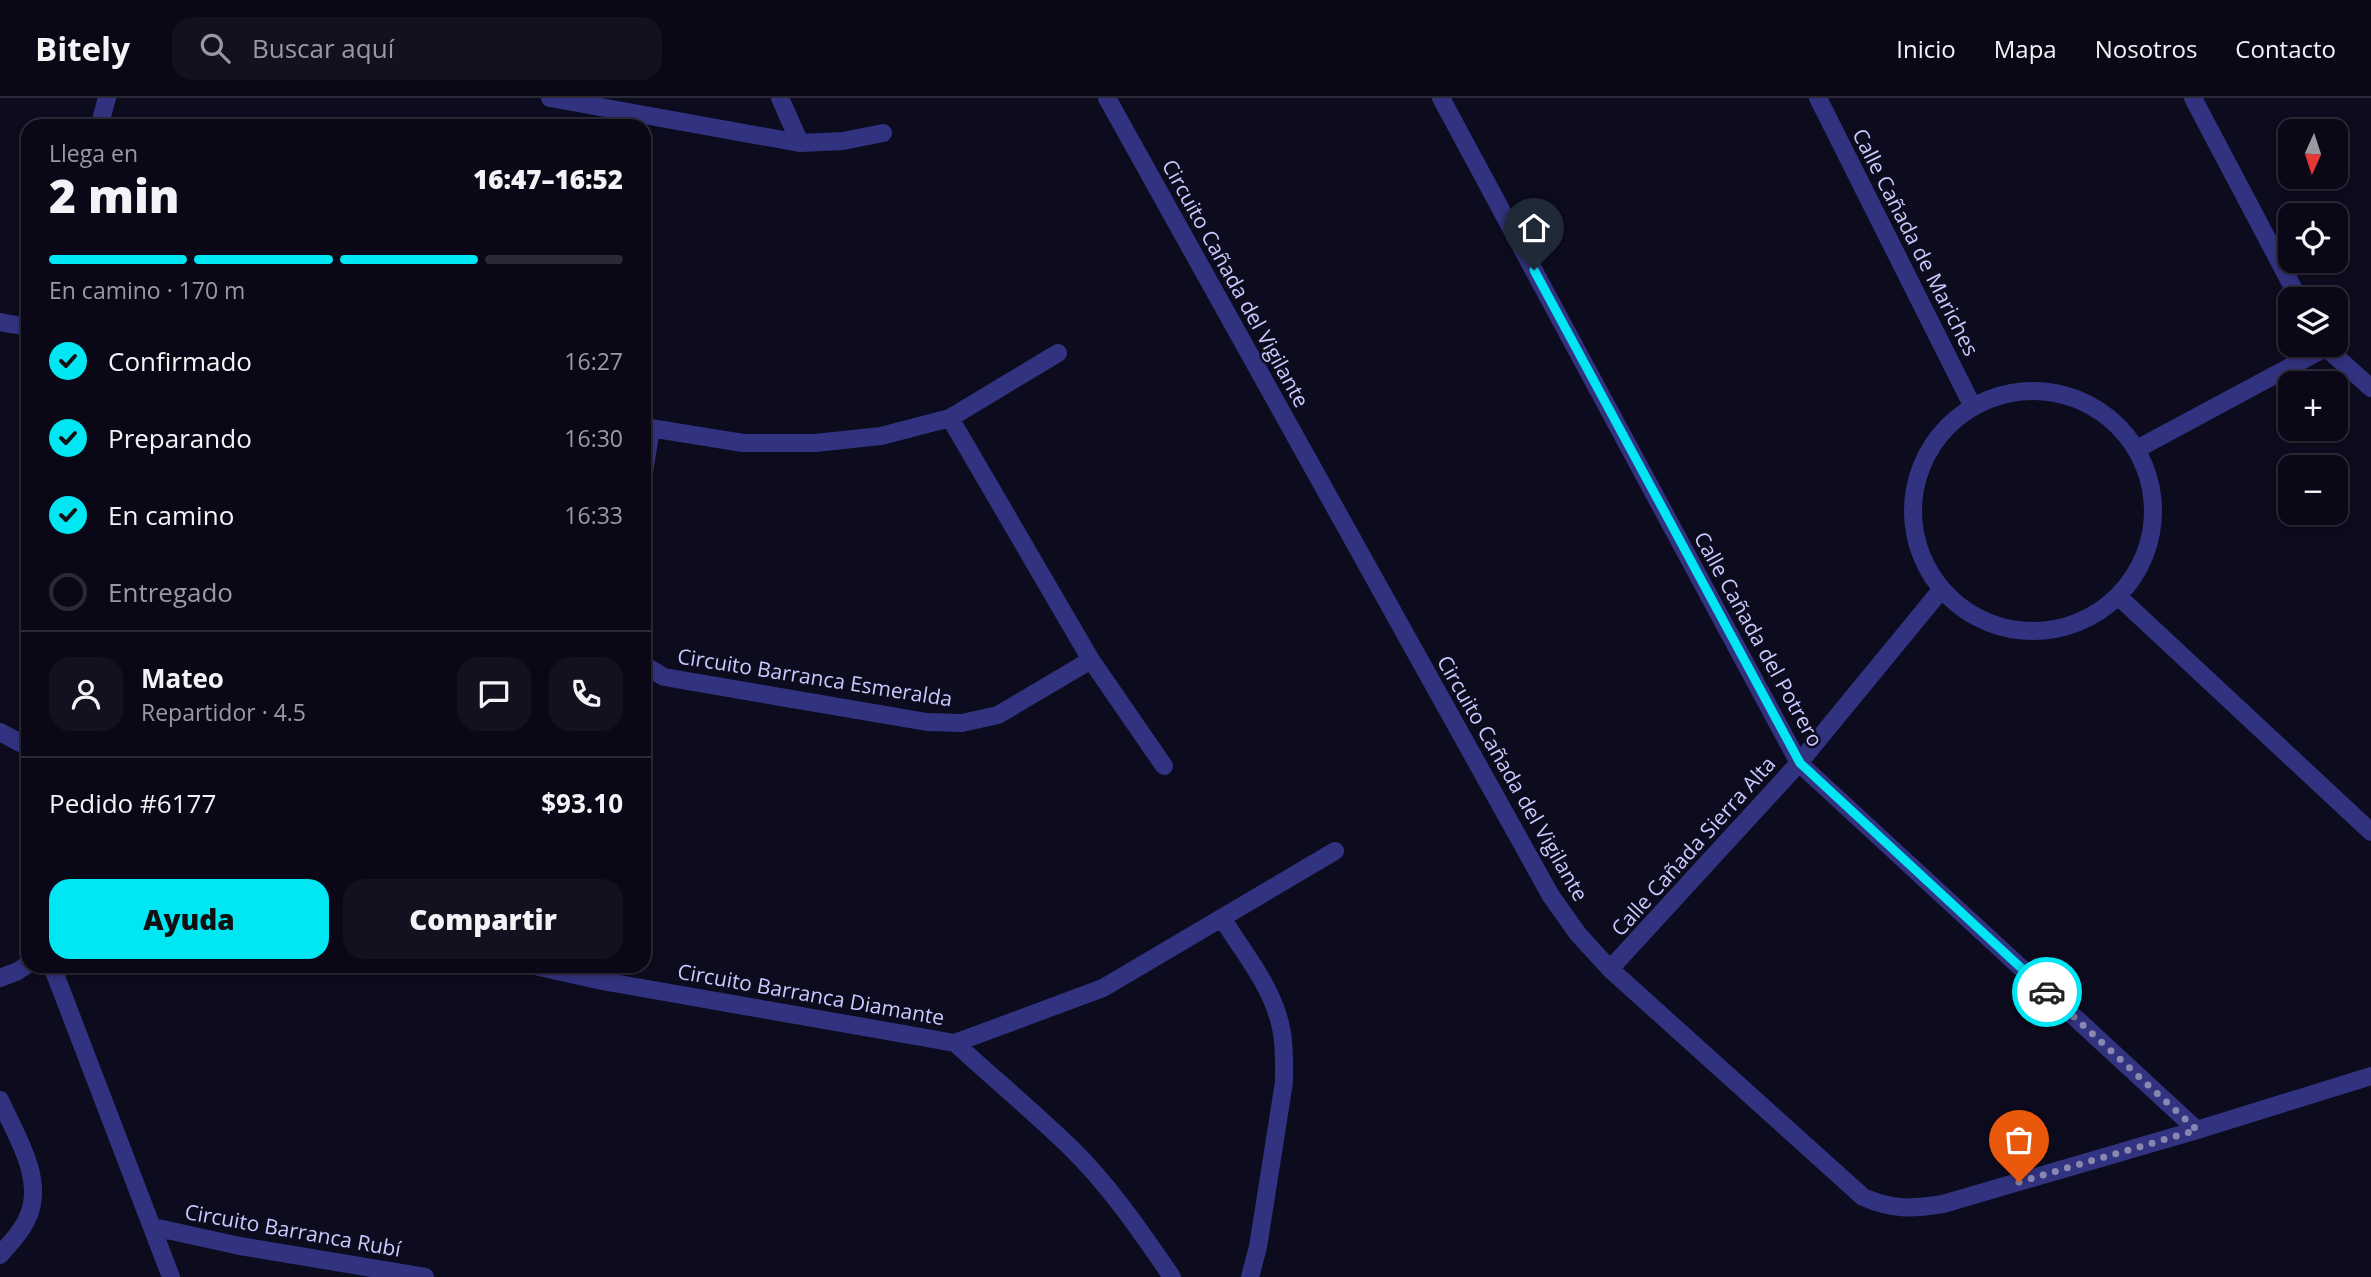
<!DOCTYPE html>
<html lang="es">
<head>
<meta charset="utf-8">
<style>
  :root { --surface:#0a0816; --page:#13111f; --text:#f1f3f6; --muted:#999aa1; --line:#2a2935; --accent:#00e6f3 }
  body { margin:0; font-family:"Open Sans",sans-serif; background:var(--page); color:var(--text); height:100vh; display:flex; flex-direction:column; font-size:26px; white-space:nowrap }
  * { box-sizing:border-box; margin:0 }
  p { font-size:23px; color:var(--muted) }
  .icon { flex:none; width:38px; height:38px; fill:none; stroke:currentColor; stroke-width:2; stroke-linecap:round; stroke-linejoin:round }
  .map { position:relative; flex:1; overflow:hidden }
  .panel { position:absolute; left:21px; top:21px; width:630px; height:854px; display:flex; flex-direction:column; background:var(--surface); border-radius:21px; box-shadow:0 4px 10px #0003,0 0 0 2px var(--line) }
  .panel>* { flex:none }
  .needle { width:46px; rotate:183deg }
  .controls { position:absolute; left:2278px; top:21px; display:grid; gap:14px }
  .controls a { display:grid; place-items:center; width:70px; height:70px; border-radius:14px; background:var(--surface); box-shadow:0 4px 10px #0003,0 0 0 2px var(--line); font-size:35px }
  .pin { position:absolute; display:grid; place-items:center; width:60px; height:60px; color:#fff; margin:-72px -30px; border-radius:50% 50% 50% 0; rotate:-45deg; box-shadow:0 0 7px #0007 }
  .pin .icon { rotate:45deg }
  .courier { position:absolute; display:grid; place-items:center; width:70px; height:70px; margin:-35px; border:5px solid #00e6f3; border-radius:50%; background:#fff; color:#222; box-shadow:0 2px 9px #0007 }
  .head em { font-style:normal; font-weight:800 }
  .head div { display:flex; flex-direction:column-reverse }
  .head { display:flex; align-items:center; justify-content:space-between; height:119px; padding:0 28px }
  h1 { font-size:46px; font-weight:800; line-height:52px }
  .bar { display:grid; grid-template-columns:repeat(4,1fr); gap:10px 7px; align-content:center; height:84px; padding:0 28px }
  .bar i { height:9px; border-radius:5px; background:var(--line) }
  .bar .current { background:var(--accent) }
  .bar p { grid-column:span 4 }
  .line { display:flex; align-items:center; gap:18px; padding:0 28px; border-top:2px solid var(--line) }
  .line div { flex:1 }
  .round { display:grid; place-items:center; flex:none; width:74px; height:74px; border-radius:21px; background:var(--page) }
  ol { padding:0 28px; list-style:none }
  li { display:flex; align-items:center; gap:21px; height:77px }
  li p { margin-inline-start:auto }
  li .icon { padding:7px; border-radius:50%; background:var(--accent); color:#111; stroke-width:4 }
  li:last-child { color:var(--muted) }
  li i { width:38px; height:38px; border:4px solid var(--line); border-radius:50% }
  .cta { display:flex; gap:14px; margin-top:auto; padding:14px 28px }
  .cta a { flex:1; height:80px; border-radius:21px; background:var(--accent); color:#111; font-size:28px; font-weight:800; line-height:80px; text-align:center }
  .cta a+a { background:var(--page); color:var(--text) }
  header { display:flex; align-items:center; gap:42px; box-sizing:border-box; height:98px; padding:0 35px; background:var(--surface); border-bottom:2px solid var(--line) }
  header strong { font-size:33px }
  nav { display:flex; gap:38px; margin-inline-start:auto; font-size:24px }
  .search { width:490px; height:63px; background:var(--page); display:flex; align-items:center; gap:18px; box-sizing:border-box; padding:0 24px; border-radius:21px; color:var(--muted); font-size:26px }
  .map>svg:first-child { display:block }
  .lines { fill:none; stroke-linecap:round; stroke-linejoin:round }
  .minor { stroke:#323380; stroke-width:18 }
  .done { stroke:#8986b0; stroke-width:7; stroke-dasharray:0 12.6 }
  .route { stroke:#00e6f3; stroke-width:9 }
  .labels { text-anchor:middle; dominant-baseline:central; stroke-width:5; stroke-linejoin:round; paint-order:stroke }
  .street-label { font-size:21px; fill:#ccc8ff; stroke:#0d0b1e }
</style>
</head>
<body>
<header>
<strong>Bitely</strong>
<div class="search"><svg class="icon" aria-label="search" viewBox="0 0 24 24"><circle cx="10" cy="10" r="6"/><path d="M15 15l6 6"/></svg>Buscar aquí</div>
<nav><a>Inicio</a><a>Mapa</a><a>Nosotros</a><a>Contacto</a></nav>
</header>
<div class="map">
<svg width="2371" height="1179" viewBox="0 0 2371 1179">
  <rect width="100%" height="100%" fill="#0d0b1e"/>
  <g class="lines">
    <!-- minor -->
    <path class="minor" d="M550 0 800 45 843 43 883 35
      M780 0 800 45
      M1107 0 1551 798 1578 836 1610 871 1863 1099C1893 1112 1911 1111 1943 1106L2197 1032 2371 978
      M1441 0 1799 665 2197 1032
      M1818 0 1973 309
      M2193 0 2299 201
      M102 18 107 0
      M0 224 28 229
      M2323 247 2371 290
      M1913 413a120 120 0 1 1 240 0a120 120 0 1 1-240 0Z
      M950 320 1091 562 1164 668
      M644 329 743 345H815L881 338 950 320 1058 255
      M2137 351 2325 250
      M644 374 651 331
      M2119 499 2371 734
      M644 567 664 579 927 624 962 625 998 617 1091 562
      M0 634 28 649
      M1222 820C1243 854 1273 889 1281 930 1285 947 1284 966 1284 984L1258 1149 1250 1179
      M52 868 171 1179
      M535 868 602 883 955 945 1103 890 1335 753
      M1610 871 1799 665 1941 492
      M0 880 18 873 28 866
      M955 945C993 980 1033 1013 1070 1049 1110 1088 1141 1134 1172 1179
      M0 1002C16 1038 46 1082 27 1121 21 1135 9 1146 0 1157
      M153 1129 240 1148 425 1179"/>
  </g>
  <g class="lines">
    <!-- done -->
    <path class="done" d="M2019 1084 2197 1032 2047 894"/>
    <!-- route -->
    <path class="route" d="M1534 172 1800 665 2047 894"/>
  </g>
  <g class="labels">
    <!-- street labels -->
    <g class="street-label">
      <text transform="translate(1916 144) rotate(63)">Calle Cañada de Mariches</text>
      <text transform="translate(1236 185) rotate(61)">Circuito Cañada del Vigilante</text>
      <text transform="translate(1759 541) rotate(61)">Calle Cañada del Potrero</text>
      <text transform="translate(815 579) rotate(9)">Circuito Barranca Esmeralda</text>
      <text transform="translate(1513 680) rotate(60)">Circuito Cañada del Vigilante</text>
      <text transform="translate(1693 748) rotate(-48)">Calle Cañada Sierra Alta</text>
      <text transform="translate(811 896) rotate(10)">Circuito Barranca Diamante</text>
      <text transform="translate(293 1132) rotate(10)">Circuito Barranca Rubí</text>
    </g>
  </g>
</svg>
<div class="controls">
<a><svg class="needle" viewBox="-14 -14 28 28"><path d="M0-13l5 13h-10z" fill="#e53935"/><path d="M0 13l5-13h-10z" fill="#999aa1"/></svg></a>
<a><svg class="icon" aria-label="locate" viewBox="0 0 24 24"><circle cx="12" cy="12" r="6"/><path d="M12 2v4M12 18v4M2 12h4M18 12h4"/></svg></a>
<a><svg class="icon" aria-label="layers" viewBox="0 0 24 24"><path d="M12 4l9 5-9 5-9-5zM3 14l9 5 9-5"/></svg></a>
<a>+</a>
<a>−</a>
</div>
<div class="pin" style="left:2019px;top:1084px;background:#ea580c"><svg class="icon" aria-label="bag" viewBox="0 0 24 24"><path d="M5 8h14l-1 12H6zM9 8a3 3 0 0 1 6 0"/></svg></div>
<div class="pin" style="left:1534px;top:172px;background:#1f2937"><svg class="icon" aria-label="home" viewBox="0 0 24 24"><path d="M3 11l9-7 9 7M6 9v11h12V9"/></svg></div>
<div class="courier" style="left:2047px;top:894px"><svg class="icon" aria-label="car" viewBox="0 0 24 24"><path d="M5 17H2v-5l4-1 3-4h7l3 4 3 1v5h-3M9 17h6M6 11h13"/><circle cx="7" cy="17" r="2"/><circle cx="17" cy="17" r="2"/></svg></div>
<section class="panel">
<div class="head"><div><h1>2 min</h1><p>Llega en</p></div><em>16:47–16:52</em></div>
<div class="bar"><i class="current"></i><i class="current"></i><i class="current"></i><i></i><p>En camino · 170 m</p></div>
<ol>
<li><svg class="icon" aria-label="check" viewBox="0 0 24 24"><path d="M5 12l5 5 9-10"/></svg>Confirmado<p>16:27</p></li>
<li><svg class="icon" aria-label="check" viewBox="0 0 24 24"><path d="M5 12l5 5 9-10"/></svg>Preparando<p>16:30</p></li>
<li><svg class="icon" aria-label="check" viewBox="0 0 24 24"><path d="M5 12l5 5 9-10"/></svg>En camino<p>16:33</p></li>
<li><i></i>Entregado</li>
</ol>
<div class="line" style="height:126px"><a class="round"><svg class="icon" aria-label="person" viewBox="0 0 24 24"><circle cx="12" cy="8" r="4"/><path d="M4 21q1-7 8-7t8 7"/></svg></a><div><b>Mateo</b><p>Repartidor · 4.5</p></div><a class="round"><svg class="icon" aria-label="chat" viewBox="0 0 24 24"><path d="M4 5h16v11H9l-5 4z"/></svg></a><a class="round"><svg class="icon" aria-label="phone" viewBox="0 0 24 24"><path d="M5 4h4l2 5-3 2q2 4 5 5l2-3 5 2v4C11 20 4 13 5 4z"/></svg></a></div>
<div class="line" style="height:91px"><div>Pedido #6177</div><b>$93.10</b></div>
<div class="cta"><a>Ayuda</a><a>Compartir</a></div>
</section>
</div>
</body>
</html>
